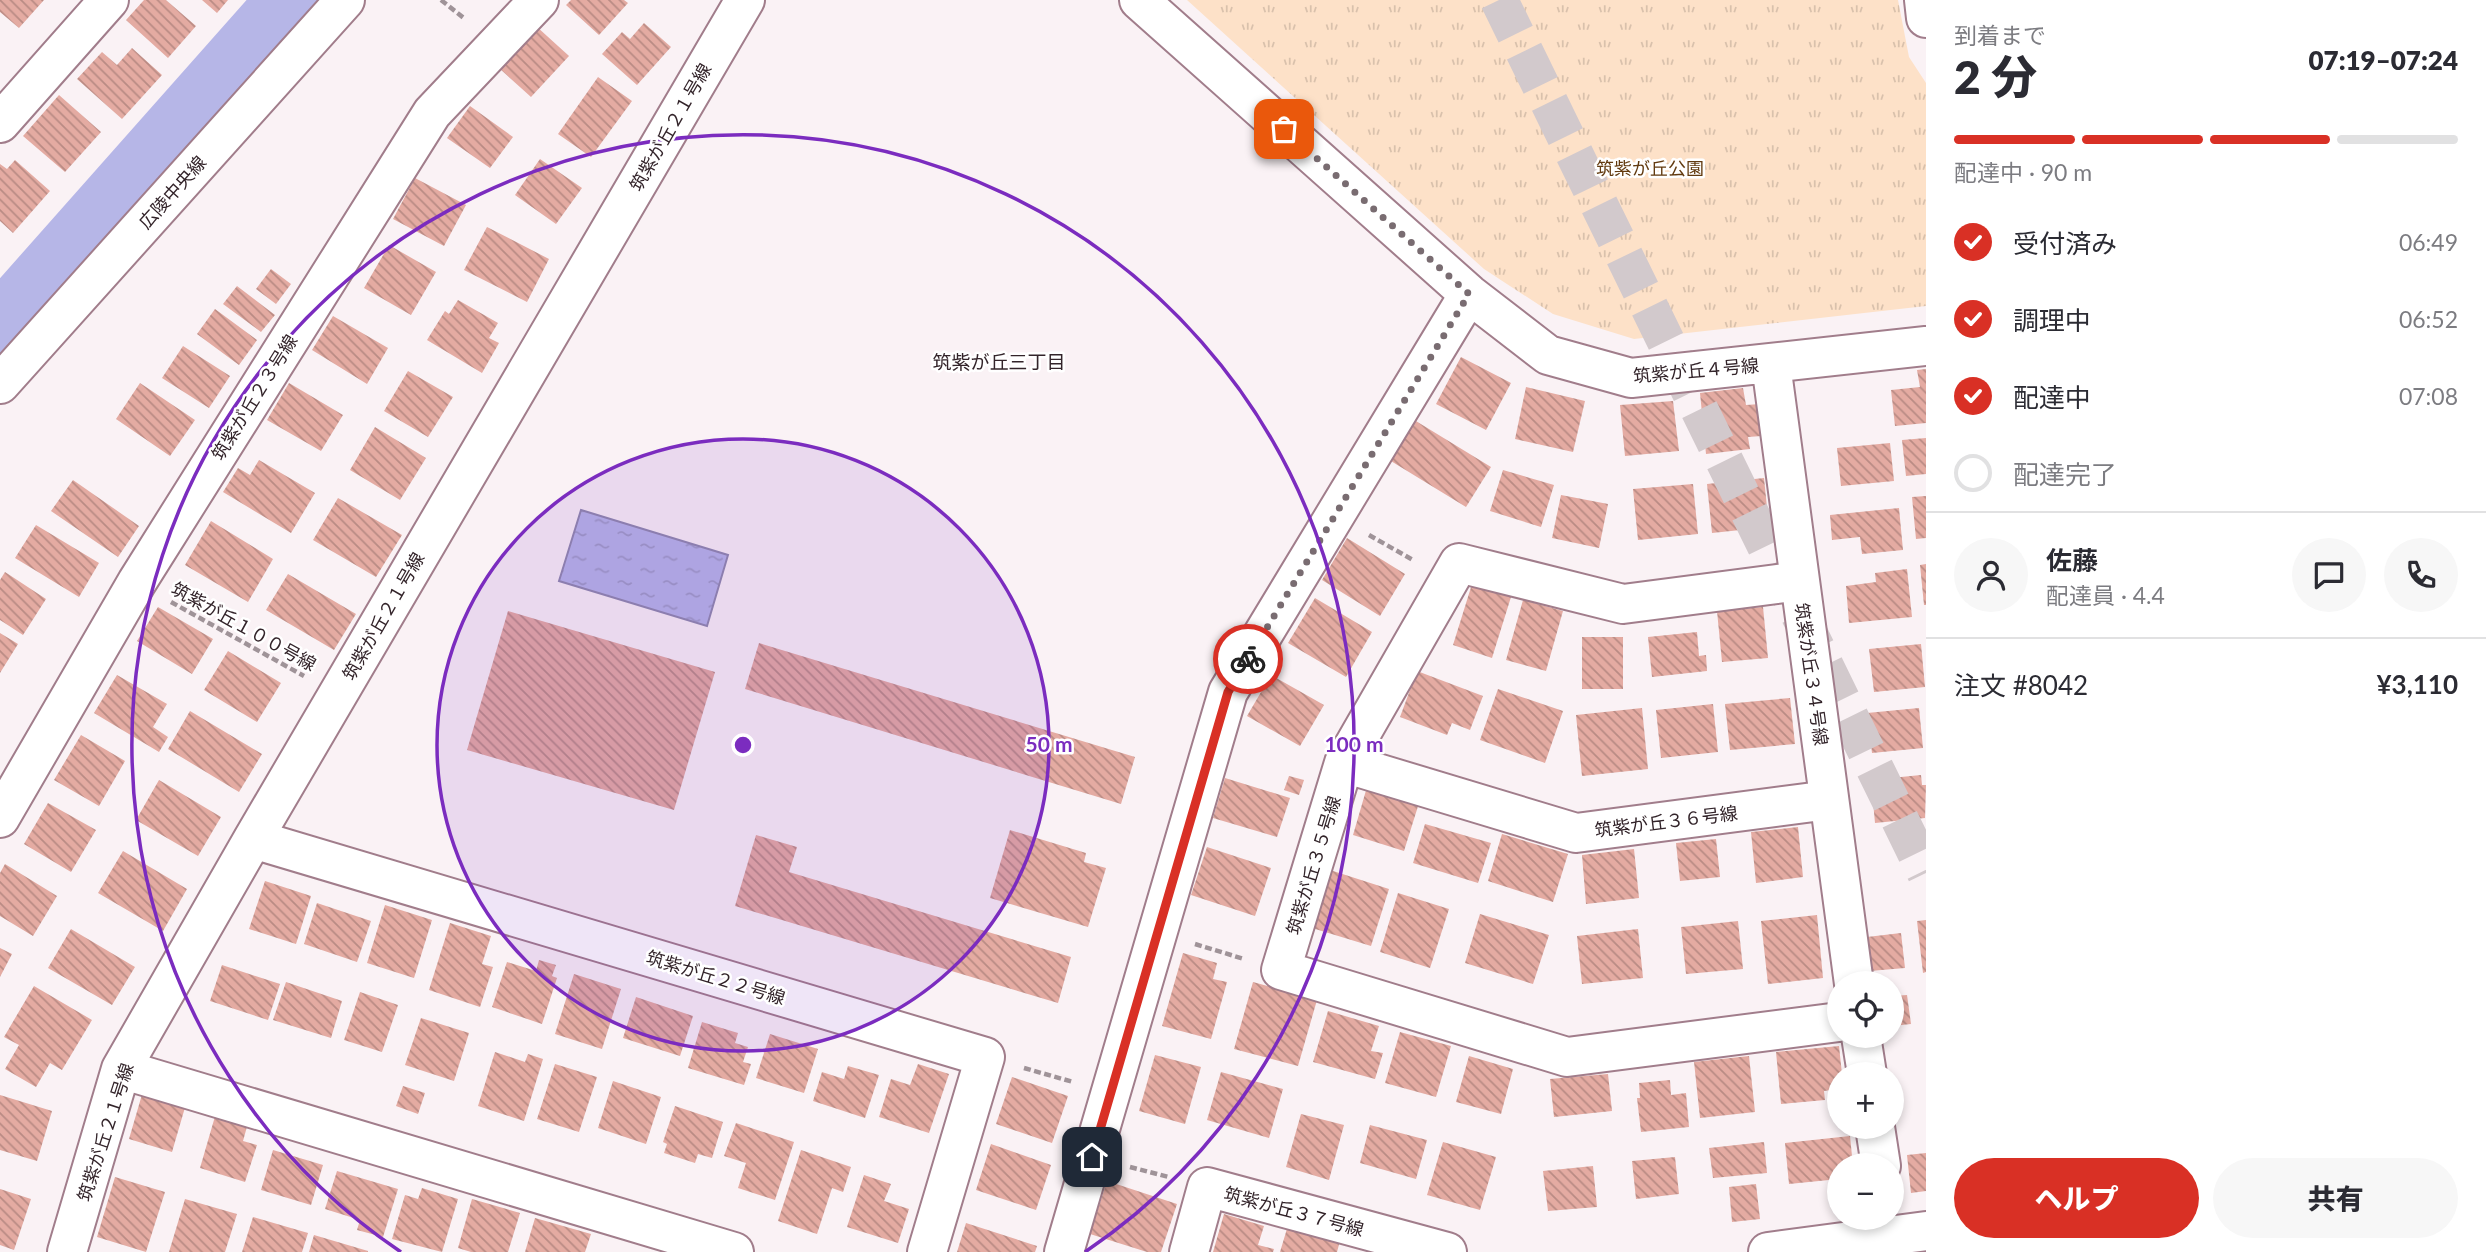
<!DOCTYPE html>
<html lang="ja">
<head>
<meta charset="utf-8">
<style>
  :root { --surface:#fff; --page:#f7f7f7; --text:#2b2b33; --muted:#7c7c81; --line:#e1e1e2; --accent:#d93025 }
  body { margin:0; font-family:Lato,"Noto Sans JP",sans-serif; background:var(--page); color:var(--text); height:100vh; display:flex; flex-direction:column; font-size:26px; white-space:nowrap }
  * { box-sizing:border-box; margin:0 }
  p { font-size:23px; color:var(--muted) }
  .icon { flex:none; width:38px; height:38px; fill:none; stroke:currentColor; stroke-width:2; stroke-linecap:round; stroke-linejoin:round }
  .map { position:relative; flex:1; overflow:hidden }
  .details { display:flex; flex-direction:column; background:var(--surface); width:560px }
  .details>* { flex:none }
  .tools { position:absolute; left:1827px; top:971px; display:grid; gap:14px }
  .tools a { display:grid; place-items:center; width:77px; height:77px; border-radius:50%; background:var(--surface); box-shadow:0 4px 10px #0003; font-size:35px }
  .pin { position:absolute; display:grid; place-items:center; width:60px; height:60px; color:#fff; margin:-30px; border-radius:14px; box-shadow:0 4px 10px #0006 }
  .courier { position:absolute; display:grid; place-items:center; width:70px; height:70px; margin:-35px; border:5px solid #d93025; border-radius:50%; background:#fff; color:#222; box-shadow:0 2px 9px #0007 }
  .overview em { font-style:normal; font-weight:800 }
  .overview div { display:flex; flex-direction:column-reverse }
  .overview { display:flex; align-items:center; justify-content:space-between; height:119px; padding:0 28px }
  h1 { font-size:46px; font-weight:800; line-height:52px }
  .bar { display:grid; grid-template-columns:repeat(4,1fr); gap:10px 7px; align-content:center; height:84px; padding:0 28px }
  .bar i { height:9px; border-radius:5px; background:var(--line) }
  .bar .selected { background:var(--accent) }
  .bar p { grid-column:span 4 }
  .line { display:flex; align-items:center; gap:18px; padding:0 28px; border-top:2px solid var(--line) }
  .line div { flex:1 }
  .round { display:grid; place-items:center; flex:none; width:74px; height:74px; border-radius:37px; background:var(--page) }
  ol { padding:0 28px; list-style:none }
  li { display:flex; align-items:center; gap:21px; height:77px }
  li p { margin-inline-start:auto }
  li .icon { padding:7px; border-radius:50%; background:var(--accent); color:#fff; stroke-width:4 }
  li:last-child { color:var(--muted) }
  li i { width:38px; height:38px; border:4px solid var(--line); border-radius:50% }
  .action { display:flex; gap:14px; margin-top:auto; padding:14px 28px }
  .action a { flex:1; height:80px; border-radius:42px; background:var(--accent); color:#fff; font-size:28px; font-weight:800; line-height:80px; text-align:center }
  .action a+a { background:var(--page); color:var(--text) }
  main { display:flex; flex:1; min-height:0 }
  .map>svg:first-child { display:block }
  .park { fill:url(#park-tufts) }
  .water { fill:url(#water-ripples); stroke:#8f8aae; stroke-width:2 }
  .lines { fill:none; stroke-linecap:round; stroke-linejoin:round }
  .river { stroke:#b6b6e7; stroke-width:74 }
  .building { fill:url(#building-back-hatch) }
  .minor-tunnel { stroke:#d2c9cc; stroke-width:38; stroke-dasharray:38 19; stroke-linecap:butt }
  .minor-casing { stroke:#a17d8b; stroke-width:42 }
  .path { stroke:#9f9398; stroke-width:4.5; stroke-dasharray:7 3.5; stroke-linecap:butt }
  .minor { stroke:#fff; stroke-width:38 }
  .done { stroke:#796c71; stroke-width:7; stroke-dasharray:0 12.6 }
  .route { stroke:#d93025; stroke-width:9 }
  .ring { fill:none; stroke:#7b2cbf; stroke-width:3.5 }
  .labels { text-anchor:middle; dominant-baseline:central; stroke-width:5; stroke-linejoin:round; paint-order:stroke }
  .street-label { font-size:18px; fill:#33242a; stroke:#fff }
  .park-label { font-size:18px; fill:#623a0f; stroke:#fff }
  .neighbourhood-label { font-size:19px; fill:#33242a; stroke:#fff }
  .centre { fill:#7b2cbf; stroke:#fff; stroke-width:3.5 }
  .ring-label { font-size:21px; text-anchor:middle; font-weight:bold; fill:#7b2cbf; stroke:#fff; stroke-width:5; stroke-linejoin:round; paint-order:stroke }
</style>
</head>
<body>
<main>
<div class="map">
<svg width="1926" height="1252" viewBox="0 0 1926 1252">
  <defs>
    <pattern id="park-tufts" width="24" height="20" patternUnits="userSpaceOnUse" patternTransform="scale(1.75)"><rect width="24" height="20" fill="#fde1c8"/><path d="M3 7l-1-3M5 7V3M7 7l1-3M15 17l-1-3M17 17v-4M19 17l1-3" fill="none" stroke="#d9c1ac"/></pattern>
    <pattern id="water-ripples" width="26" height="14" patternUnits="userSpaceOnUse" patternTransform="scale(1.75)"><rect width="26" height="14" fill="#b6b6e7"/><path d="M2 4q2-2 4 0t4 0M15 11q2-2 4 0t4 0" fill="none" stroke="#9d9cc6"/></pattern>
    <pattern id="building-back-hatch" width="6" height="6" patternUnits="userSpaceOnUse" patternTransform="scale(1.75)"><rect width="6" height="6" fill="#e4aba2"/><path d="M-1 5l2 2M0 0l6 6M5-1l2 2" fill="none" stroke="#b98b84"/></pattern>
  </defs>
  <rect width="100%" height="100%" fill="#faf2f5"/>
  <!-- park -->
  <path class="park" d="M1187 0H1898L1909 57 1926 83V306L1634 339 1553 314 1484 269Z"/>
  <!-- water -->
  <path class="water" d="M581 510 728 555 707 626 559 581Z"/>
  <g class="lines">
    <!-- river -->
    <path class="river" d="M0 334 296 0"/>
  </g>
  <!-- building -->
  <path class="building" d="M0 0H44L19 28 0 12Z
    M144 0H166L196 26 168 58 126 20Z
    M202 0H228L217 13Z
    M571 0H624L628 3 599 35 566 5Z
    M644 23 671 47 637 85 602 54 622 32 630 39Z
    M536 26 569 56 531 97 499 68Z
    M132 48 162 75 122 119 77 79 102 52 117 65Z
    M598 77 632 101 591 157 558 134Z
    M59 95 101 132 65 172 23 136Z
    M470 106 513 137 490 168 447 138Z
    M540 159 582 188 556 224 515 195Z
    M15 160 50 191 13 233 0 221V164L7 169Z
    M415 178 466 205 444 246 393 219Z
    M487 227 549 259 527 302 464 270Z
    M389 245 436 272 411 315 364 288Z
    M271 269 291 284 276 304 256 289Z
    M237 286 275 315 261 332 223 304Z
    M458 300 498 323 489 338 499 343 482 373 427 340 445 311 449 314Z
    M215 309 257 340 239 365 197 334Z
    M333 316 388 348 367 384 312 350Z
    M183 346 230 376 209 408 162 378Z
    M1461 357 1511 383 1486 430 1436 404Z
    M1926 369V423L1895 426 1891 390 1920 387 1917 370Z
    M408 371 453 397 428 437 384 411Z
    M140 383 195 420 170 456 116 419Z
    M289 383 343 415 321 451 267 420Z
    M1526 387 1585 401 1573 452 1515 439Z
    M1743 388 1746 405 1760 404 1762 436 1748 437 1750 449 1706 454 1700 393Z
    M1673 401 1679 451 1625 456 1620 405Z
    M1411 418 1491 467 1466 507 1386 458Z
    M375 427 426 458 400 500 350 470Z
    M1926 438V474L1906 476 1902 440Z
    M1890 443 1894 481 1841 486 1837 448Z
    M259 460 315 493 291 533 223 492 238 468 250 475Z
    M1503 470 1554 485 1541 527 1490 511Z
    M1764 478 1769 527 1712 533 1707 484Z
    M73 480 139 526 118 557 51 511Z
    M1693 484 1698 534 1638 540 1633 489Z
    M1561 495 1608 504 1599 548 1552 538Z
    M1926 496V538L1916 539 1912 497Z
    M338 498 402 535 376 577 313 540Z
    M1899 508 1903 550 1862 554 1860 537 1832 540 1830 515Z
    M211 521 273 559 248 602 185 565Z
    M36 525 99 563 79 597 15 558Z
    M1347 538 1405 574 1380 616 1322 580Z
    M1926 564V605H1924L1920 565Z
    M1907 569 1912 617 1849 623 1846 586 1876 582 1875 573Z
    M5 572 46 599 23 635 0 620V580Z
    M288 574 356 614 334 650 266 610Z
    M1472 584 1511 597 1492 658 1453 645Z
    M1315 598 1372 632 1346 677 1288 643Z
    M1523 600 1563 611 1546 671 1506 660Z
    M158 607 213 639 192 674 137 641Z
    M1763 607 1768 658 1722 662 1717 611Z
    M508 611 715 672 674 810 467 750Z
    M1697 632 1699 656 1706 655 1707 671 1652 677 1648 637Z
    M0 633 18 644 0 673Z
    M1582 637H1623V689H1582Z
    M759 643 1135 757 1121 804 745 689Z
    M1921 644 1925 687 1874 692 1869 649Z
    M228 651 281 683 257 722 204 690Z
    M1417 671 1483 696 1470 730 1452 723 1447 735 1400 717Z
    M117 675 167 704 153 727 168 737 159 752 94 713Z
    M1271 675 1324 705 1300 746 1247 716Z
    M1498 689 1563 711 1545 763 1480 740Z
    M1790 698 1795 744 1730 750 1725 704Z
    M1713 704 1718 752 1661 758 1656 710Z
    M1642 708 1648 769 1582 776 1576 715Z
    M1919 708 1923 748 1872 753 1867 713Z
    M190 711 262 754 239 792 168 749Z
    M81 735 125 761 99 806 54 780Z
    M1921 775 1922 785H1926L1925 818 1875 823 1871 780Z
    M1289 776 1304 780 1299 795 1284 790Z
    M1225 778 1290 798 1277 837 1213 818Z
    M159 780 221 817 198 856 136 820Z
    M1367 787 1419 803 1404 851 1353 835Z
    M48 803 96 830 71 872 24 844Z
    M1425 824 1491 843 1478 883 1413 863Z
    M1798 827 1803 877 1756 883 1751 832Z
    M1010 830 1086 853 1084 862 1106 868 1088 927 990 898Z
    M1502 834 1568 854 1553 902 1488 881Z
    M756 835 797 847 789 872 1071 957 1058 1003 735 906Z
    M1716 839 1720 877 1680 881 1676 843Z
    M1207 847 1271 868 1255 916 1191 895Z
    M1634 849 1639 898 1586 904 1582 855Z
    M123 851 187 889 163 931 98 893Z
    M5 864 57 896 33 936 0 916V873Z
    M1330 870 1389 889 1371 946 1312 928Z
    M265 881 311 896 296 944 249 929Z
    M1398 893 1449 909 1430 968 1380 952Z
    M317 903 371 921 357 962 304 944Z
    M385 905 432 920 414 978 367 963Z
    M1480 914 1549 935 1533 984 1465 963Z
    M1817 915 1823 978 1768 984 1761 921Z
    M1926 920V972L1923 973 1917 921Z
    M1738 921 1743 969 1686 974 1681 927Z
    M450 923 491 936 482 964 493 967 480 1007 429 990Z
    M71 929 135 967 112 1005 48 968Z
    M1638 929 1643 978 1582 984 1577 936Z
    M1901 933 1905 968 1870 971 1867 937Z
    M0 948 12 954 0 977Z
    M1183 953 1217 963 1213 979 1227 982 1211 1039 1162 1026Z
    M539 960 556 965 552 976 557 978 542 1024 492 1007 507 962 536 971Z
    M222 965 280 984 268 1020 210 1001Z
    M574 974 621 989 602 1049 555 1034Z
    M286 982 342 1001 331 1038 273 1020Z
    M1253 982 1317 1000 1298 1066 1234 1049Z
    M34 986 92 1020 62 1070 50 1063 36 1087 5 1069 19 1045 4 1037Z
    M360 992 398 1005 382 1052 344 1040Z
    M1907 995 1911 1024 1892 1026V996Z
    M636 997 693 1016 680 1056 623 1038Z
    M1328 1011 1379 1026 1371 1051 1383 1053 1375 1079 1313 1062Z
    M421 1018 469 1033 454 1081 405 1065Z
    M702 1022 738 1033 735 1043 748 1047 743 1062 751 1064 744 1085 688 1068Z
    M1400 1032 1451 1046 1436 1097 1385 1083Z
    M770 1034 818 1049 804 1093 756 1078Z
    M1839 1046 1842 1074H1839V1089L1824 1091 1825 1100 1781 1104 1776 1052Z
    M495 1052 525 1062 528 1054 543 1059 524 1121 478 1106Z
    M1155 1055 1201 1067 1185 1124 1139 1111Z
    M1469 1056 1513 1069 1501 1114 1456 1102Z
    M1749 1056 1755 1112 1700 1118 1694 1062Z
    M555 1064 597 1077 579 1132 537 1119Z
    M918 1064 949 1074 929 1133 879 1117 891 1079 910 1085Z
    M848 1066 879 1075 865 1118 813 1101 822 1072 844 1079Z
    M1221 1072 1283 1089 1269 1138 1207 1120Z
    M1608 1074 1612 1111 1554 1117 1550 1079Z
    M1012 1077 1068 1096 1052 1143 996 1124Z
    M1670 1080 1671 1095 1686 1093 1689 1127 1641 1132 1637 1098H1640L1639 1083Z
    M613 1081 661 1097 646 1144 598 1128Z
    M403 1086 425 1093 418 1114 396 1106Z
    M143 1091 186 1104 172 1152 129 1139Z
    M0 1095 52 1111 37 1161 0 1150Z
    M675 1106 723 1122 712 1158 698 1154 695 1163 664 1153 667 1144 663 1142Z
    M216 1113 248 1123 243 1141 257 1145 245 1182 200 1168Z
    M1301 1114 1344 1125 1329 1180 1286 1167Z
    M736 1123 794 1142 775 1200 738 1188 746 1163 724 1156Z
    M1370 1125 1427 1140 1416 1179 1360 1163Z
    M1850 1136 1853 1166H1839V1179L1789 1184 1785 1143Z
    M1443 1142 1496 1157 1480 1210 1427 1195Z
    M1764 1142 1767 1173 1713 1178 1709 1148Z
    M991 1144 1051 1165 1036 1210 976 1190Z
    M273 1150 323 1165 311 1205 261 1190Z
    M801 1150 851 1167 843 1192 832 1188 817 1234 778 1221Z
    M1926 1153V1191L1911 1193 1907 1155Z
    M1675 1157 1679 1194 1636 1199 1632 1161Z
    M1593 1166 1597 1207 1548 1211 1543 1171Z
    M337 1171 398 1189 383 1237 357 1230 360 1220 325 1209Z
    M864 1175 891 1184 884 1201 909 1209 898 1243 847 1227Z
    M115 1177 165 1192 146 1252 97 1237Z
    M1107 1181 1177 1204 1161 1252H1147L1090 1234Z
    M1756 1184 1760 1219 1732 1222 1729 1187Z
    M422 1188 458 1199 442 1252 392 1239 405 1195 418 1199Z
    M0 1189 31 1199 14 1250 0 1245Z
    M185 1199 237 1214 225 1252H169Z
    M472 1199 520 1213 508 1252H471L458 1248Z
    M1224 1214 1264 1226 1258 1245 1274 1249 1273 1252H1213Z
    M253 1217 308 1233 302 1252H242Z
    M535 1218 591 1234 585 1252H525Z
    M1289 1222 1341 1237 1337 1252H1280Z
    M966 1223 1037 1246 1035 1252H957Z
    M314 1235 368 1251V1252H309Z"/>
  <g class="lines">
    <!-- minor-tunnel -->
    <path class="minor-tunnel" d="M1499 0 1926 873"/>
    <defs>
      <path id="minor" d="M1139 0 1469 294 1548 355 1631 378 1926 346
        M1924 0 1926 18
        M0 123 109 0
        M1771 364 1854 984
        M0 384 345 0
        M1800 581 1623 604 1459 563 1344 763 1281 970 1567 1057 1839 1022
        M1344 763 1576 833 1829 800
        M0 818 137 582 432 113 539 0
        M253 839 985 1057 927 1252
        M1861 1036 1867 1074
        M121 1069 734 1252
        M1875 1127 1881 1166
        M67 1252 121 1069 253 839 745 0
        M1064 1252 1228 692 1469 294
        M1189 1252 1207 1187 1447 1252
        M1768 1252 1926 1231"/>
    </defs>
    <!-- minor casing -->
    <use href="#minor" class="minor-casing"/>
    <!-- path -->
    <path class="path" d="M441 0 465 19
      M1369 535 1413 560
      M171 602 304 676
      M1195 944 1244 959
      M1024 1068 1073 1082
      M1130 1167 1169 1177"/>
    <!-- minor -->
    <use href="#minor" class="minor"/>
  </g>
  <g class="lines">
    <!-- done -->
    <path class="done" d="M1248 659 1469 294 1284 129"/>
    <!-- route -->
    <path class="route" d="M1092 1157 1228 692 1248 659"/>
  </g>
  <!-- distance rings -->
  <circle cx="743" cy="745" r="306" fill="#7b2cbf" fill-opacity=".12"/>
  <g class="ring">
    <circle cx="743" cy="745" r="306"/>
    <path d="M401 1252A611 611 0 1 1 1085 1252"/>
  </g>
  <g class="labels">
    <!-- street labels -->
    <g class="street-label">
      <text transform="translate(670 127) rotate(-60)">筑紫が丘２１号線</text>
      <text transform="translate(172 192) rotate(-48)">広陵中央線</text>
      <text transform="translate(1696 370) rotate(-5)">筑紫が丘４号線</text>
      <text transform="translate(254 397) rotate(-58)">筑紫が丘２３号線</text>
      <text transform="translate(383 616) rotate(-60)">筑紫が丘２１号線</text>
      <text transform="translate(244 626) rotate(29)">筑紫が丘１００号線</text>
      <text transform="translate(1812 674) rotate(82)">筑紫が丘３４号線</text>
      <text transform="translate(1666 821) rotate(-7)">筑紫が丘３６号線</text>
      <text transform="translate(1313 865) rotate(-73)">筑紫が丘３５号線</text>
      <text transform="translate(716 977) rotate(17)">筑紫が丘２２号線</text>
      <text transform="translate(105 1132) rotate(-72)">筑紫が丘２１号線</text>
      <text transform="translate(1294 1211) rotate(15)">筑紫が丘３７号線</text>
    </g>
    <!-- park labels -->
    <g class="park-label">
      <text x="1650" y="168">筑紫が丘公園</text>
    </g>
    <!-- neighbourhood labels -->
    <g class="neighbourhood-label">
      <text x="999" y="361">筑紫が丘三丁目</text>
    </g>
  </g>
  <circle cx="743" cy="745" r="10" class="centre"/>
  <g class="ring-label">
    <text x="1049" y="752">50 m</text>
    <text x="1354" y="752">100 m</text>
  </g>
</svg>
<div class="tools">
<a><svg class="icon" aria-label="locate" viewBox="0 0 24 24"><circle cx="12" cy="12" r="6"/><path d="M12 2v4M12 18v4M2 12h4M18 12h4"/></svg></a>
<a>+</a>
<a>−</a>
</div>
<div class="pin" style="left:1284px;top:129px;background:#ea580c"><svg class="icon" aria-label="bag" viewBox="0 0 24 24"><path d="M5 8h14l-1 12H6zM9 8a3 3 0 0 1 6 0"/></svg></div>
<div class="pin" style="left:1092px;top:1157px;background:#1f2937"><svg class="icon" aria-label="home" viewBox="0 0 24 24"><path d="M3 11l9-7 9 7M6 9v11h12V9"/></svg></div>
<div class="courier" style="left:1248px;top:659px"><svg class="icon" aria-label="bike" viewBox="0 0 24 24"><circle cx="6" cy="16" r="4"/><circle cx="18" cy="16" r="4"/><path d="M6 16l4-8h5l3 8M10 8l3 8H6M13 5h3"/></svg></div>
</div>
<section class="details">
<div class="overview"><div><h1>2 分</h1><p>到着まで</p></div><em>07:19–07:24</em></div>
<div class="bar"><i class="selected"></i><i class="selected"></i><i class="selected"></i><i></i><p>配達中 · 90 m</p></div>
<ol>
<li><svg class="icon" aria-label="check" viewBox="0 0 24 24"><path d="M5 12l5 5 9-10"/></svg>受付済み<p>06:49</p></li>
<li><svg class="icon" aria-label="check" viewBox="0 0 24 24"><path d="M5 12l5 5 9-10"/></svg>調理中<p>06:52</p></li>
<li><svg class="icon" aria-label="check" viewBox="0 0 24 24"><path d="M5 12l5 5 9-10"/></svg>配達中<p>07:08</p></li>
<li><i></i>配達完了</li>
</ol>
<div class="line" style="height:126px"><a class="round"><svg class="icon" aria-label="person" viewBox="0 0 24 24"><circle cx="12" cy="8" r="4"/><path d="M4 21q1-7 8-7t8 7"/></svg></a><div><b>佐藤</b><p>配達員 · 4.4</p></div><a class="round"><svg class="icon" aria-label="chat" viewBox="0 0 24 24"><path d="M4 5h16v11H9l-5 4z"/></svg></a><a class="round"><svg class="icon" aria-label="phone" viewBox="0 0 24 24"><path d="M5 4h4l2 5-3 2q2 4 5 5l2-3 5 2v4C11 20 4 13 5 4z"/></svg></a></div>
<div class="line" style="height:91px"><div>注文 #8042</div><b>¥3,110</b></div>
<div class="action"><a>ヘルプ</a><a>共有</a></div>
</section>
</main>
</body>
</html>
